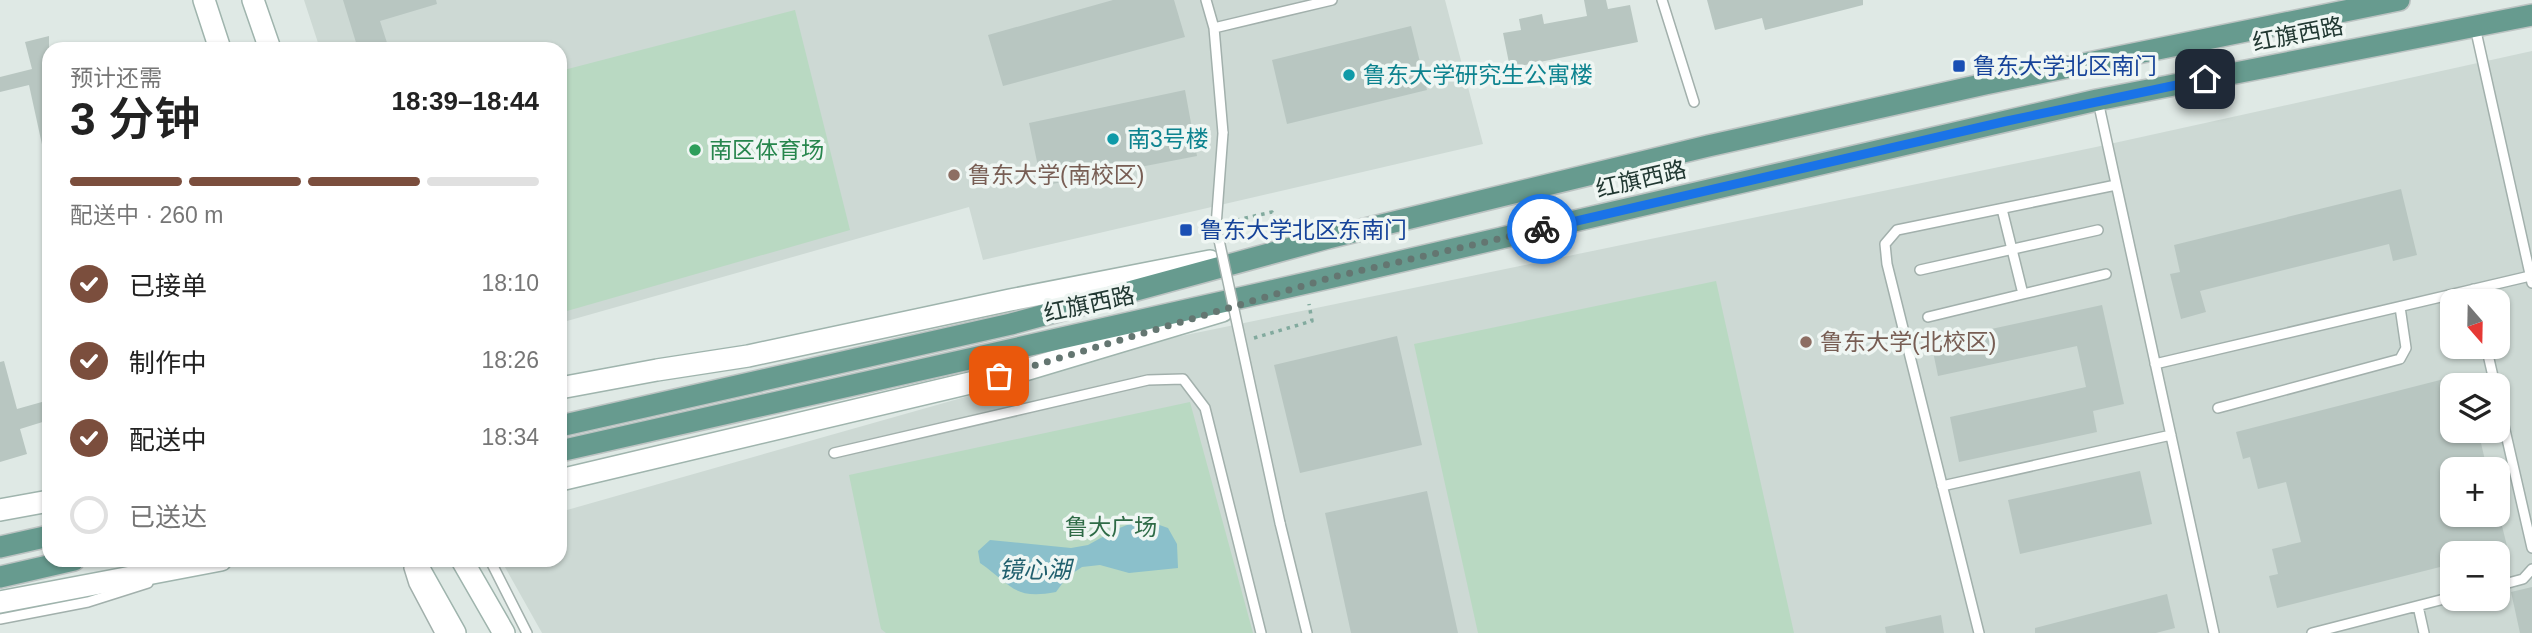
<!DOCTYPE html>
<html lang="zh">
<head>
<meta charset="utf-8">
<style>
  :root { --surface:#fff; --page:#f6f6f6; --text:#222; --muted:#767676; --line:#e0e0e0; --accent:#7b4e3d }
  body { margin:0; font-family:Helvetica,"Noto Sans SC",sans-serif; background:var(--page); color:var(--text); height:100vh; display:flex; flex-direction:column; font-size:26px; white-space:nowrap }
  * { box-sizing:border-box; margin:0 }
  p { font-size:23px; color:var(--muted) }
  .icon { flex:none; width:38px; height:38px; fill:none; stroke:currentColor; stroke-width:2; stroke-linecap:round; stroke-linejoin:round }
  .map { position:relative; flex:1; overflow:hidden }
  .drawer { position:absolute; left:42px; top:42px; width:525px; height:525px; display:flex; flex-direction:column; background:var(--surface); border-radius:21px; box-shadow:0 2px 5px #0004 }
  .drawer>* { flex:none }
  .needle { width:46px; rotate:160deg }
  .tools { position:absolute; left:2440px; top:289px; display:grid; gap:14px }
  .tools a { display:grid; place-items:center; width:70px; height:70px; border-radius:14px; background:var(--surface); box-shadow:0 2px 5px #0004; font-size:35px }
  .pin { position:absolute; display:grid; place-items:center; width:60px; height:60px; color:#fff; margin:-30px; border-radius:14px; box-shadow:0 4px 10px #0006 }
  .courier { position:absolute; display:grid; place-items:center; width:70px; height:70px; margin:-35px; border:5px solid #1a73e8; border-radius:50%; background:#fff; color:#222; box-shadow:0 2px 9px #0007 }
  .overview em { font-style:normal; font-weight:600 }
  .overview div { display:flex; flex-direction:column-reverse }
  .overview { display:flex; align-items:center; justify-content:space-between; height:119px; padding:0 28px }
  h1 { font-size:46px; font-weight:600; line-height:52px }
  .bar { display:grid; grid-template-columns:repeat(4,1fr); gap:10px 7px; align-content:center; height:84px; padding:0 28px }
  .bar i { height:9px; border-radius:5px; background:var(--line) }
  .bar .current { background:var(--accent) }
  .bar p { grid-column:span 4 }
  ol { padding:0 28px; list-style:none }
  li { display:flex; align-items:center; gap:21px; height:77px }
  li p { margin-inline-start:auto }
  li .icon { padding:7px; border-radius:50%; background:var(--accent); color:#fff; stroke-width:4 }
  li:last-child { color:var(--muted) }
  li i { width:38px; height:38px; border:4px solid var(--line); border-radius:50% }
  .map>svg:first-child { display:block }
  .built { fill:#cdd9d4; fill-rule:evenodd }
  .green { fill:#b9d9c2 }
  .water { fill:#8bc0cb }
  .building { fill:#b8c6c1 }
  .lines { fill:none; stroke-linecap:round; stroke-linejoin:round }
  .lane-casing { stroke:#a2b0ac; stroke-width:12 }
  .secondary-casing { stroke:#9fb4ad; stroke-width:24 }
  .primary-casing { stroke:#bcc3c2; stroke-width:24 }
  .path { stroke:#82aa9e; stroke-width:3.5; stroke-dasharray:3.5 5; stroke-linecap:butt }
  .lane { stroke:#fff; stroke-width:9 }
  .secondary { stroke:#fff; stroke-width:21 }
  .primary { stroke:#679b8f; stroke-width:21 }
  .lane-bridge-casing { stroke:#a2b0ac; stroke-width:12; stroke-linecap:butt }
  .lane-bridge { stroke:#fff; stroke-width:9 }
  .done { stroke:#647671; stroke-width:7; stroke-dasharray:0 12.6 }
  .route { stroke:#1a73e8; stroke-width:9 }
  .transit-dot { fill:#1a4fb4; stroke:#eff6f3; stroke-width:2.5 }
  .culture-dot { fill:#0f9aa8; stroke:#eff6f3; stroke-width:2.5 }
  .leisure-dot { fill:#2e9e5b; stroke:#eff6f3; stroke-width:2.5 }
  .education-dot { fill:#8d6e63; stroke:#eff6f3; stroke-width:2.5 }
  .labels { text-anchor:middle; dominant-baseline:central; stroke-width:7; stroke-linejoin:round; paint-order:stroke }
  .street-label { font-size:23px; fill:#213832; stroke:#eff6f3 }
  .transit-label { font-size:23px; fill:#164399; stroke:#eff6f3; text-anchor:start }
  .culture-label { font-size:23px; fill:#0d838f; stroke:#eff6f3; text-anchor:start }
  .leisure-label { font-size:23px; fill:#27864d; stroke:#eff6f3; text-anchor:start }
  .education-label { font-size:23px; fill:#785e54; stroke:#eff6f3; text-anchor:start }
  .park-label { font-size:23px; fill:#2f6b47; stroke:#eff6f3 }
  .water-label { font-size:24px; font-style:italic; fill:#21606e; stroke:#eff6f3 }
</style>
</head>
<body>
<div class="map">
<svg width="2532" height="633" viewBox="0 0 2532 633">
  <rect width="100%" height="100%" fill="#dfe9e5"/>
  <!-- built -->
  <path class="built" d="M304 0H1445L1483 144 983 260 969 207 560 323V49H320Z
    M2532 51V633H542L501 560H560V512L1176 337 2096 147ZM2452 301H2497V346H2452ZM2452 385H2497V430H2452ZM2452 469H2497V514H2452ZM2452 553H2497V598H2452Z"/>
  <!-- green -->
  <path class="green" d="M795 10 850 230 560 313V71Z
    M1716 281 1794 633H1478L1414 344Z
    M1190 402 1253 633H886L881 629 849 475Z"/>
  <!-- water -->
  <path class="water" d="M1151 522 1168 528 1177 544 1178 568 1129 573 1100 565 1082 567 1067 577 1056 592C1013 600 1012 585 980 563L978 551 990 540 1071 548 1088 545 1117 529 1132 523Z"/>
  <!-- building -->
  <path class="building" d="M343 0H436L437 4 380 21 389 49H358Z
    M1113 0H1174L1185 37 1003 86 988 35Z
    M1584 0H1606L1608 9 1630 5 1638 42 1510 68 1503 33 1521 30 1519 19 1542 14 1544 24 1587 16Z
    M1707 0H1863V5L1765 30 1762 18 1715 30Z
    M1411 26 1427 90 1287 124 1272 60Z
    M49 36V149H43L29 85 0 92V77L32 69 25 42Z
    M1185 90 1197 156 1042 186 1029 123Z
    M2401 189 2417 255 2393 261 2389 244 2200 291 2206 312 2181 319 2170 274 2180 272 2174 245Z
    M2102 305 2124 404 2093 411 2097 432 1959 462 1950 417 2086 387 2077 346 1938 376 1931 342Z
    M1397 336 1422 445 1300 473 1274 365Z
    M4 361 17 409 49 400V420L20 429 27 454 0 462V362Z
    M2452 377V430H2478L2487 469H2452V514H2499L2508 550 2495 553H2452V564L2277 608 2269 576 2278 574 2272 549 2301 542 2286 482 2258 489 2250 457 2243 459 2236 432Z
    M2140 471 2152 524 2020 554 2008 500Z
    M1427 491 1458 633H1351L1325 513Z
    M2532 587V633H2520L2511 592Z
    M2167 594 2175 628 2156 633H2035V628Z
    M1941 615 1944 633H1886L1885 627Z"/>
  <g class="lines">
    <defs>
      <path id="lane" d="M1206 0 1214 28 1223 133
        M1662 0 1694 102
        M2475 27 2532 283
        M1214 28 1332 0
        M2098 101 2214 633
        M1920 270 2098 230
        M2473 289 2476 301
        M2023 294 2106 274
        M1928 317 2023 294 2002 209
        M2486 346 2495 385
        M2155 364 2530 276
        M2497 395 2532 548
        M2218 408 2400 359 2406 348 2400 307
        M834 453 1148 380 1183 379 1205 408 1261 633
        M1942 486 2171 435
        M1280 523 1307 633
        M490 560 527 633
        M409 568 414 584 440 633
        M2497 586 2523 579 2532 569
        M2418 606 2424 633
        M0 619 88 602 148 583
        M1979 633 1887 264 1885 244 1897 230 2116 185
        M2312 633 2452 597"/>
      <path id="secondary" d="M204 0 220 49
        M253 0 270 49
        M560 388 657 370 748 356 1010 300 1210 261
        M560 480 1025 370 1222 311
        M0 510 49 501
        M414 560 455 633
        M462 560 504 633
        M0 602 221 560"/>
      <path id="primary" d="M560 426 1011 324 1328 238 1708 146 1985 84 2399 0
        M560 451 1333 277 2097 100 2532 15
        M0 547 49 536
        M0 577 74 560"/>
    </defs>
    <!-- lane casing -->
    <use href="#lane" class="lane-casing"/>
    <!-- secondary casing -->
    <use href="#secondary" class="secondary-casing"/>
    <!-- primary casing -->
    <use href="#primary" class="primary-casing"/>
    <!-- path -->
    <path class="path" d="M1228 222 1272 212 1273 214
      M1254 338 1312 321 1309 304"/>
    <!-- lane -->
    <use href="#lane" class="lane"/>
    <!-- secondary -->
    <use href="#secondary" class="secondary"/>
    <!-- primary -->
    <use href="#primary" class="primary"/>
    <defs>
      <path id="lane-bridge" d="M1223 133 1216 226 1280 523"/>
    </defs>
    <!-- lane-bridge casing -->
    <use href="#lane-bridge" class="lane-bridge-casing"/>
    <!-- lane-bridge -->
    <use href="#lane-bridge" class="lane-bridge"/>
  </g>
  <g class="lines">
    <!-- done -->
    <path class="done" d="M999 376 1333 277 1542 229"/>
    <!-- route -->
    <path class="route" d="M1542 229 2007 121 2205 79"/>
  </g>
  <!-- markers -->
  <g class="transit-dot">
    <rect x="1952" y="59" width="14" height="14" rx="3.5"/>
    <rect x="1179" y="223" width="14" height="14" rx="3.5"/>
  </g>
  <g class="culture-dot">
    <circle cx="1349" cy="75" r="7"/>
    <circle cx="1113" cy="139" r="7"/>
  </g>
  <circle class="leisure-dot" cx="695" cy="150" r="7"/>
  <g class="education-dot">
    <circle cx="954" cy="175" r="7"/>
    <circle cx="1806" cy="342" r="7"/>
  </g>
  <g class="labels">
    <!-- street labels -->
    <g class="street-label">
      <text transform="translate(2298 34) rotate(-11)">红旗西路</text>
      <text transform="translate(1641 179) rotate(-13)">红旗西路</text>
      <text transform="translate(1089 304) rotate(-12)">红旗西路</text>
    </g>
    <!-- transit labels -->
    <g class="transit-label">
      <text x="1973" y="66">鲁东大学北区南门</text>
      <text x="1200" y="230">鲁东大学北区东南门</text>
    </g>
    <!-- culture labels -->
    <g class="culture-label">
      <text x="1363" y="75">鲁东大学研究生公寓楼</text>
      <text x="1127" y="139">南3号楼</text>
    </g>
    <!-- leisure labels -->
    <g class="leisure-label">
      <text x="709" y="150">南区体育场</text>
    </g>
    <!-- education labels -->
    <g class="education-label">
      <text x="968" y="175">鲁东大学(南校区)</text>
      <text x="1820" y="342">鲁东大学(北校区)</text>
    </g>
    <!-- park labels -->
    <g class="park-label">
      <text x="1111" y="527">鲁大广场</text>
    </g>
    <!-- water labels -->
    <g class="water-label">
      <text x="1035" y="569">镜心湖</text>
    </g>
  </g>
</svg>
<div class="tools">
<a><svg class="needle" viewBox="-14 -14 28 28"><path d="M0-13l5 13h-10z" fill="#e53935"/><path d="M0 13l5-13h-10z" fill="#767676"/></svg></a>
<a><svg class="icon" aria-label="layers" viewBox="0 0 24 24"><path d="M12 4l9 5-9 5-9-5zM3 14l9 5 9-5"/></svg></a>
<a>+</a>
<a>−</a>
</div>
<div class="pin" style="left:999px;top:376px;background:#ea580c"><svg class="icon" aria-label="bag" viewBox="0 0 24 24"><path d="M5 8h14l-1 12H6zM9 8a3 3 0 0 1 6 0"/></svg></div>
<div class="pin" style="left:2205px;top:79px;background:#1f2937"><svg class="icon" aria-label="home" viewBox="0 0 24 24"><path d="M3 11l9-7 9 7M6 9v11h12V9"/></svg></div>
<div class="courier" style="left:1542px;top:229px"><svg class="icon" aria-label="bike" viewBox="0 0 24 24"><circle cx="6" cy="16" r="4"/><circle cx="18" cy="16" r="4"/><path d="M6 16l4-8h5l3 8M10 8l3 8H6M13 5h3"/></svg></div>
<section class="drawer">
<div class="overview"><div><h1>3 分钟</h1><p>预计还需</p></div><em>18:39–18:44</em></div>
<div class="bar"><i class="current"></i><i class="current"></i><i class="current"></i><i></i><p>配送中 · 260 m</p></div>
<ol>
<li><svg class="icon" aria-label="check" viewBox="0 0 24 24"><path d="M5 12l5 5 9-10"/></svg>已接单<p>18:10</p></li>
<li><svg class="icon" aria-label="check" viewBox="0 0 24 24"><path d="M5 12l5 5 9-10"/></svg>制作中<p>18:26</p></li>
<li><svg class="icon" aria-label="check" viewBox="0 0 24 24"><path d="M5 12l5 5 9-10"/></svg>配送中<p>18:34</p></li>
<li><i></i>已送达</li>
</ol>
</section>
</div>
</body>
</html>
